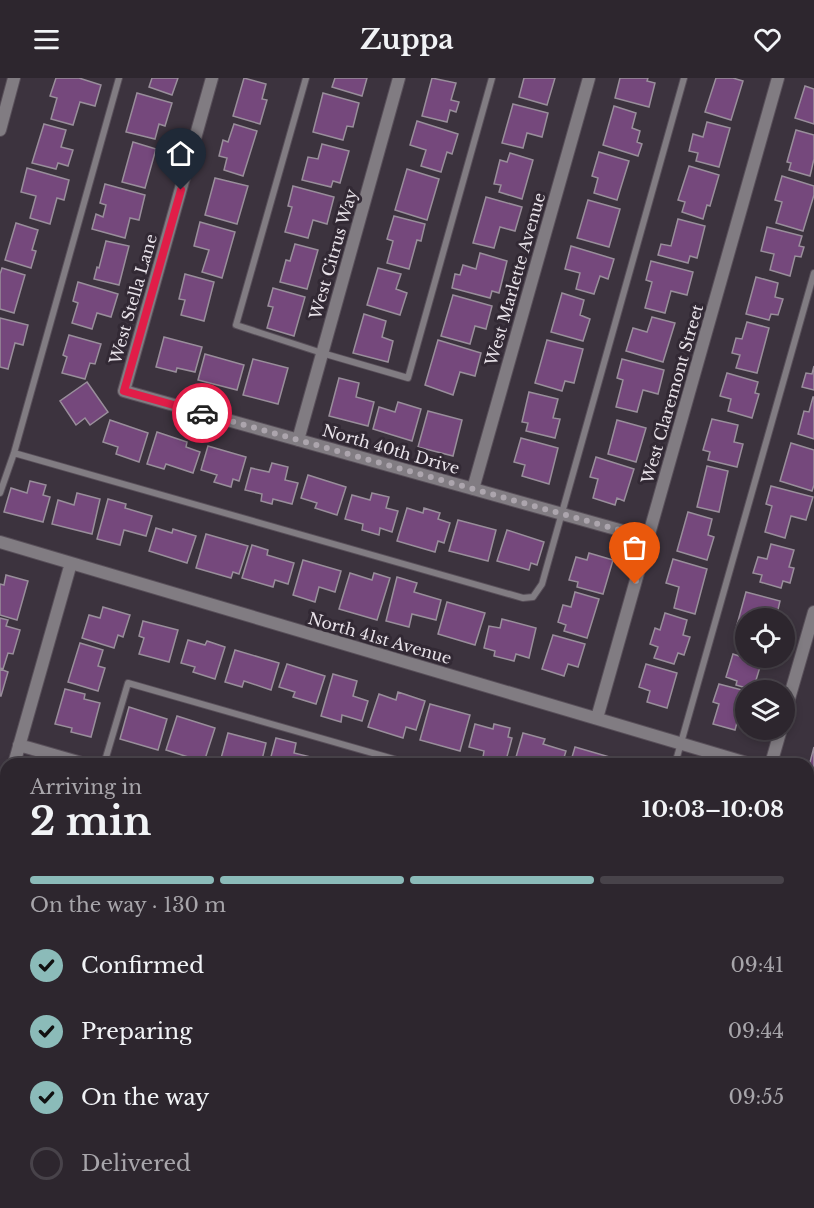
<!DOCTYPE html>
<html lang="en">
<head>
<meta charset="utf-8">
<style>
  :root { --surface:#2d262e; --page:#352e36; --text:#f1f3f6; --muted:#a7a5aa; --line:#48434a; --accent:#8bbbb9 }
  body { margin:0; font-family:"Libre Baskerville",serif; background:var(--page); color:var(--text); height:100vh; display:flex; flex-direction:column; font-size:22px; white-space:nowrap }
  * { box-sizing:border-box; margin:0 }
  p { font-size:20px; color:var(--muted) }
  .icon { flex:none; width:33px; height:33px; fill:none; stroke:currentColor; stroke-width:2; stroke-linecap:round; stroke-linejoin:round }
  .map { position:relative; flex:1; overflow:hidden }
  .sheet { position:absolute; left:0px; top:680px; width:814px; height:452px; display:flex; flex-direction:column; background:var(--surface); border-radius:18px 18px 0 0; box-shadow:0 3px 9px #0003,0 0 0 2px var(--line) }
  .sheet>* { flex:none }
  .tools { position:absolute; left:735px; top:530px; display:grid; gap:12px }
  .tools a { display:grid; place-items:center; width:60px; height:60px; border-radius:50%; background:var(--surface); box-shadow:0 3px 9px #0003,0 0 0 2px var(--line); font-size:30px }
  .pin { position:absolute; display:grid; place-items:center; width:51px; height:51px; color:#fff; margin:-62px -26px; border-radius:50% 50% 50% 0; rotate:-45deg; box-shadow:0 0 6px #0007 }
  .pin .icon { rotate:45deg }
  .courier { position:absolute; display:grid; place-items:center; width:60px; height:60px; margin:-30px; border:4px solid #e11d48; border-radius:50%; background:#fff; color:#222; box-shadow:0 2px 8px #0007 }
  .overview em { font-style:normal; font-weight:700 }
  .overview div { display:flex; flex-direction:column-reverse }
  .overview { display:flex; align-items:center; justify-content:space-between; height:102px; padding:0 30px }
  h1 { font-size:39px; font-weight:700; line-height:45px }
  .bar { display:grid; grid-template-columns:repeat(4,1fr); gap:9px 6px; align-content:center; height:72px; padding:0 30px }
  .bar i { height:8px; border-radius:4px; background:var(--line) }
  .bar .on { background:var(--accent) }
  .bar p { grid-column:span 4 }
  ol { padding:0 30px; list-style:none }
  li { display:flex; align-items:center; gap:18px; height:66px }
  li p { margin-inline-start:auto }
  li .icon { padding:6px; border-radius:50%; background:var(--accent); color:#111; stroke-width:4 }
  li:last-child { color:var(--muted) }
  li i { width:33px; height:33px; border:3px solid var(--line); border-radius:50% }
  header { display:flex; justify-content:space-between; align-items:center; height:78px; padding:0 30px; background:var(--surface); font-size:27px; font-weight:700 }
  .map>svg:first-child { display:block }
  .building { fill:#75487c; stroke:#998e9b; stroke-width:1.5 }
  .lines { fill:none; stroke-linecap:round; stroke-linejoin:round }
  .service-casing { stroke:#584f59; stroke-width:8 }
  .minor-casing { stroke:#584f59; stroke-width:14 }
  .tertiary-casing { stroke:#584f59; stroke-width:14 }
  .service { stroke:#817c82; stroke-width:6 }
  .minor { stroke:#817c82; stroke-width:12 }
  .tertiary { stroke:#817c82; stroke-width:12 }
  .done { stroke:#aca5ad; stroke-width:6; stroke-dasharray:0 10.8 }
  .route { stroke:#e11d48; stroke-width:8 }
  .labels { text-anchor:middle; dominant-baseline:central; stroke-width:6; stroke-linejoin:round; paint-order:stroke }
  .street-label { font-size:16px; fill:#e8e2e9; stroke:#322934 }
</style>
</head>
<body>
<header><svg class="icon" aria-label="menu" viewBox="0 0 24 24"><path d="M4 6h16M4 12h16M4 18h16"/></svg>Zuppa<svg class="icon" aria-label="heart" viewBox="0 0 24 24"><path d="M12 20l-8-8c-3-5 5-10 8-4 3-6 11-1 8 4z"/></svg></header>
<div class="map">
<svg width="814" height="1130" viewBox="0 0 814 1130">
  <rect width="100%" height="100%" fill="#3c333e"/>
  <!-- building -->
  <path class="building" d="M56 0H79L101 7 95 28 80 24 73 47 51 41 57 20 50 18Z
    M152 0H178L172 17 149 9Z
    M244 0 266 6 262 21 267 22 260 46 233 38Z
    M335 0H367L362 18 332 9Z
    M432 0 456 5 451 22 459 24 456 34 450 32 447 44 422 38Z
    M524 0H555L547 27 519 19Z
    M620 0H648L647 3 655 5 649 29 615 20Z
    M716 0H733L743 3 731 42 705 34Z
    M805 8 814 11V46L795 40Z
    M137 15 172 25 165 48 159 46 155 61 126 54Z
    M323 15 359 25 353 49 347 48 343 62 313 54Z
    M513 26 548 35 542 59 527 55 523 70 502 65Z
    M614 28 636 35 632 50 640 53 637 64 642 66 638 78 603 67Z
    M417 43 458 56 452 76 447 74 441 94 421 88 426 72 410 67Z
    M707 44 730 50 719 89 696 83 698 75 689 73 693 56 703 59Z
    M44 46 66 52 61 69 73 72 68 88 58 85 56 91 32 85Z
    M234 46 257 53 243 98 224 92 227 80 219 78 223 62 228 64Z
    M796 52 814 57V81L810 98 789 92 791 85 787 84Z
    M133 64 156 71 145 110 122 104Z
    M322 66 349 73 340 105 333 103 331 109 302 102 308 79 318 81Z
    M599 74 629 83 617 122 594 115 598 100 592 98Z
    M510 75 533 82 522 121 499 114 501 107 494 106 500 82 507 84Z
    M689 88 719 97 710 128 707 127 703 141 682 134 685 124 678 122Z
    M27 90 69 102 64 122 57 120 50 146 30 140 36 118 21 114Z
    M407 91 439 101 427 142 395 132Z
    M782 98 814 108V117L803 153 776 145 782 124 775 122Z
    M215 100 248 108 237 146 205 137Z
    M105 106 145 117 139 142 130 140 125 160 92 151 96 136 103 139 106 127 100 125Z
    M293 108 334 119 327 146 313 142 308 160 285 154 292 129 288 128Z
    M486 119 522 129 515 153 500 149 494 170 473 165Z
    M588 122 620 131 609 169 577 160Z
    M394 138 425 146 421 163 417 162 409 191 387 185 393 163 387 161Z
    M678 141 705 148 697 180 690 178 688 185 658 177 661 166 671 168Z
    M200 144 235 154 222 200 202 194 209 172 194 168Z
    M16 145 38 152 32 172 36 173 31 190 5 182Z
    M767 149 802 158 799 168 804 169 801 179 795 178 790 198 770 192 774 176 761 173Z
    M106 163 129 168 119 207 94 201 97 189 99 190Z
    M295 166 318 172 307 211 280 204 286 182 290 183Z
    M571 168 614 181 608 201 600 198 594 216 576 211 580 195 565 191Z
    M480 175 507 183 499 215 492 213 490 220 452 210 455 196 460 197 463 187 476 191Z
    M651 183 693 194 687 217 671 213 665 235 645 230 652 204 646 202Z
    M2 190 25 197 14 235 0 231V196Z
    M378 190 401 196 396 211 407 215 400 237 367 227Z
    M185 196 214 204 204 243 181 237 185 222 179 221Z
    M756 199 778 205 775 219 783 221 778 237 771 236 769 242 746 236Z
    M78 204 118 216 111 239 97 235 92 251 72 245 78 225 73 223Z
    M273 210 305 219 294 258 267 250 273 229 268 228Z
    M562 215 584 222 580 237 590 241 583 263 551 254Z
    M453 217 492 228 486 251 475 248 470 266 441 258Z
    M364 236 386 243 382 259 393 263 388 284 353 275Z
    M652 239 675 245 663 284 626 273 633 250 647 254Z
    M0 240 28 247 23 267 15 265 8 291 0 289Z
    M747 244 769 250 757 295 736 290 740 277 732 275 736 260 742 261Z
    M69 257 101 266 95 286 90 285 85 301 62 295 67 279 63 277Z
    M164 259 202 269 195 294 177 290 176 294 156 289Z
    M438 262 481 275 475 298 460 294 453 317 425 307Z
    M547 262 583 271 574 305 565 303 562 313 535 305Z
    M205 276 244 287 237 312 198 302Z
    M253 281 288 290 278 326 243 317Z
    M622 281 664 292 658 316 643 312 637 334 616 329 623 302 617 300Z
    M814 288V312L802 309 806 295 812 296Z
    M727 295 758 304 755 315 759 316 752 340 728 333 731 321 720 318Z
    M339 300 359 305 356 319 374 324 368 348 329 338Z
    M87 304 108 334 90 347 85 340 76 347 60 323Z
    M529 314 558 321 553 340 560 341 555 360 526 353 528 345 522 344Z
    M813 319H814V361L798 356 804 333 809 334Z
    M398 324 421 331 412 363 373 351 379 329 395 334Z
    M428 333 462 342 453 378 418 369Z
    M712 341 738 347 734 364 743 366 737 389 708 382 710 374 703 372Z
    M110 342 148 355 139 384 116 376 118 369 103 364Z
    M617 342 646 350 636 384 608 376Z
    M157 354 187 364 186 369 200 374 193 395 166 386 164 391 147 386Z
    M521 360 558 370 549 406 522 398 525 387 514 384Z
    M791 365 814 372V407L812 413 780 403Z
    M208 368 246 379 239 403 233 401 231 409 214 404 217 397 201 392Z
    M596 379 634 391 624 423 617 420 615 427 593 420 598 401 590 399Z
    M272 385 288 389 285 402 298 405 292 426 273 421 272 426 261 423 262 416 245 412 251 390 269 394Z
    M707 388 728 393 719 434 697 429Z
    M308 397 346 409 337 437 315 430 317 425 301 420Z
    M30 403 46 407 43 417 50 419 43 444 4 434 11 410 27 415Z
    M771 408 813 419 806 442 791 438 785 460 765 454 772 428 766 426Z
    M77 415 100 421 92 456 52 446 58 422 74 427Z
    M372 415 389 419 386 430 398 433 392 454 380 450 379 457 362 452 363 446 345 441 352 417 370 422Z
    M108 421 126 426 125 430 152 438 146 458 124 452 120 467 97 461Z
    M407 430 423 435 424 430 440 435 438 441 450 445 444 465 438 463 435 474 397 463Z
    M688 434 712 441 708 457 714 459 707 482 677 473Z
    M458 442 496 452 488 483 449 473Z
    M156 450 172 455 173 451 196 458 187 485 149 473Z
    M507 452 544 464 537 487 531 485 529 492 497 483Z
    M206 456 248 468 239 496 233 494 231 500 196 490Z
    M771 466 794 472 789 489 794 490 790 505 783 503 781 510 760 504 762 497 753 495 758 479 767 481Z
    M252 467 268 472 267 477 294 485 288 506 275 502 273 509 242 500Z
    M589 475 613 482 603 516 577 509 578 504 569 502 576 479 587 482Z
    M673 481 707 491 695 536 674 530 679 509 666 505Z
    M303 482 341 493 335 514 319 509 315 524 293 517Z
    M350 495 372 502 374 495 390 500 377 542 339 531Z
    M6 497 28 503 17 542 0 537V506L4 507Z
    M397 499 417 505 414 514 441 522 436 542 412 536 409 549 386 543Z
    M575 514 599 521 587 560 564 553 566 547 558 544 563 527 571 529Z
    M746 514 780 523 776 540 762 538 761 540H746V557L735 554Z
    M447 524 485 535 475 567 438 556Z
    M103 529 130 537 123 559 118 557 114 570 82 560 89 537 100 540Z
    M665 535 687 542 683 557 690 559 684 577 678 575 674 586 654 580 658 569 650 566 655 550 660 552Z
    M0 540 8 542 6 548 20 552 13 576 8 575 3 591 0 590Z
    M502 541 536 550 529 580 516 576 514 583 494 578 495 573 484 570 489 548 500 550Z
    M143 543 178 552 169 584 139 576 144 560 139 558Z
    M553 557 585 566 578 589 568 586 564 598 542 591Z
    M188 562 205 567 207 563 225 569 215 601 193 594 195 589 181 585Z
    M744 562 746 579H763L753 612 736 607 737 603 726 599 733 576 739 578Z
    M80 565 103 572 98 588 105 590 98 613 68 604Z
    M235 572 279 585 271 612 244 603 242 609 225 604Z
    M287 586 325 598 316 626 293 619 295 614 279 609Z
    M646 586 677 595 667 630 647 624 650 613 639 609Z
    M0 591 8 594 1 618H0Z
    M333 596 357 603 353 618 368 623 362 643 342 637 341 644 321 638Z
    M719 606 746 613V638L739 637 735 652 713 646 719 626 713 624Z
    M65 611 85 616 84 621 100 625 91 659 71 654 72 650 55 646Z
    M398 614 425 623 416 652 406 649 403 660 368 649 379 616 396 622Z
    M430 626 470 637 460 673 420 662Z
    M129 629 167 641 158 672 120 661Z
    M177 638 215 650 204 684 166 672Z
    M475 646 493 651 494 646 510 650 508 659 512 660 505 686 483 679 484 673 469 669Z
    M228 655 266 665 261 686H226L220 684Z
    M523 655 545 661 543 666 566 673 562 686H514Z
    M276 660 296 665 294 675 319 681 318 686H269Z
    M575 669 613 680 611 686H570Z
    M814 669V694L808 692Z
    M808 758 814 759 813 779 808 778Z
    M0 841 6 843V880L2 879 5 868 0 866Z
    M0 891 6 893V933L0 931Z
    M808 983 814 985V1004L809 1003Z
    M808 1010 814 1012V1055L808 1053Z
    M808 1062 814 1063V1083L809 1103Z
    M20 1125H45L43 1130H19Z
    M110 1125H136L135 1130H108Z
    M299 1125H325L335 1129 297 1130Z
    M380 1125H393L410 1130H379Z
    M488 1125H513L512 1130H486Z
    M684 1125H690L708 1130H683Z
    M765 1125H801L799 1130H763Z"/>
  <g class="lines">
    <defs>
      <path id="service" d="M306 0 236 247 322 275 408 300 492 0
        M14 375 523 520 533 519 542 506 684 0
        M0 415 14 375 119 0
        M104 686 128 605 411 686
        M675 686 814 195
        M808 890 814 871
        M0 1060 6 1038
        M170 1130 171 1125
        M358 1130 359 1125
        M546 1130 548 1125
        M740 1130 742 1125"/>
      <path id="minor" d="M212 0 124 313 648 460
        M298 362 399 0
        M473 411 589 0
        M0 464 750 686
        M784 638 814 534
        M597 640 778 0
        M19 667 85 686
        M14 686 71 485
        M771 686 781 651
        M808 727 814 730
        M0 735 6 714
        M77 1130 78 1125
        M266 1130 267 1125
        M454 1130 455 1125
        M645 1130 646 1125"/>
      <path id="tertiary" d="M0 52 14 0"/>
    </defs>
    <!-- service casing -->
    <use href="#service" class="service-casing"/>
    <!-- minor casing -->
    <use href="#minor" class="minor-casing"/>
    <!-- tertiary casing -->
    <use href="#tertiary" class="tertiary-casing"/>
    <!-- service -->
    <use href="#service" class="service"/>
    <!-- minor -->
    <use href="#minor" class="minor"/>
    <!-- tertiary -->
    <use href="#tertiary" class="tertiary"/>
  </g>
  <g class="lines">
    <!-- done -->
    <path class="done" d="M202 335 648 460 635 506"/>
    <!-- route -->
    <path class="route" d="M181 112 124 313 202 335"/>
  </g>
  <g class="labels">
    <!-- street labels -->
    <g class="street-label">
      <text transform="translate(333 176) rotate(-74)">West Citrus Way</text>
      <text transform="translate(515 201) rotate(-74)">West Marlette Avenue</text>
      <text transform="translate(133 221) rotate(-74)">West Stella Lane</text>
      <text transform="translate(672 316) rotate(-74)">West Claremont Street</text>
      <text transform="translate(391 371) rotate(16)">North 40th Drive</text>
      <text transform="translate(380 560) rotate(16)">North 41st Avenue</text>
    </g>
  </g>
</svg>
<div class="tools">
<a><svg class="icon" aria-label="locate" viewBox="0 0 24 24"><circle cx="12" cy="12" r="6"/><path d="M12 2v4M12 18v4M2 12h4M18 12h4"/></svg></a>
<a><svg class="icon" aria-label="layers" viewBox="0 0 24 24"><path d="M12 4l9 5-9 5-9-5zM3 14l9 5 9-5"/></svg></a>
</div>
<div class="pin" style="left:635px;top:506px;background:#ea580c"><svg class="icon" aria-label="bag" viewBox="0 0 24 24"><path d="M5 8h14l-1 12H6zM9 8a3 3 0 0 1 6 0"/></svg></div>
<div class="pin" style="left:181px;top:112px;background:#1f2937"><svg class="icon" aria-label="home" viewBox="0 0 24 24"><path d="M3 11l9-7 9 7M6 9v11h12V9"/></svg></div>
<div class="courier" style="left:202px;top:335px"><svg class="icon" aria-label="car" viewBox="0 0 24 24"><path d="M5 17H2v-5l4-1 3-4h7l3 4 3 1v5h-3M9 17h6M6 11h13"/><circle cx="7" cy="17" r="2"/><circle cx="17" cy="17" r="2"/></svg></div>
<section class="sheet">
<div class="overview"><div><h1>2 min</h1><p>Arriving in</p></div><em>10:03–10:08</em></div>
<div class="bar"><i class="on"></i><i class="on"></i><i class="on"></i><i></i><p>On the way · 130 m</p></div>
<ol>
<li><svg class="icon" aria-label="check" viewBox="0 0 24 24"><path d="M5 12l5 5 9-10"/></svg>Confirmed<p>09:41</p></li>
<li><svg class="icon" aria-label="check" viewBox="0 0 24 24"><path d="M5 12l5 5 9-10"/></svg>Preparing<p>09:44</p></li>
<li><svg class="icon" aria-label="check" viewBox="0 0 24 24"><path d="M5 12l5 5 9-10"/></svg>On the way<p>09:55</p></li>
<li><i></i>Delivered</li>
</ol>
</section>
</div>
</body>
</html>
